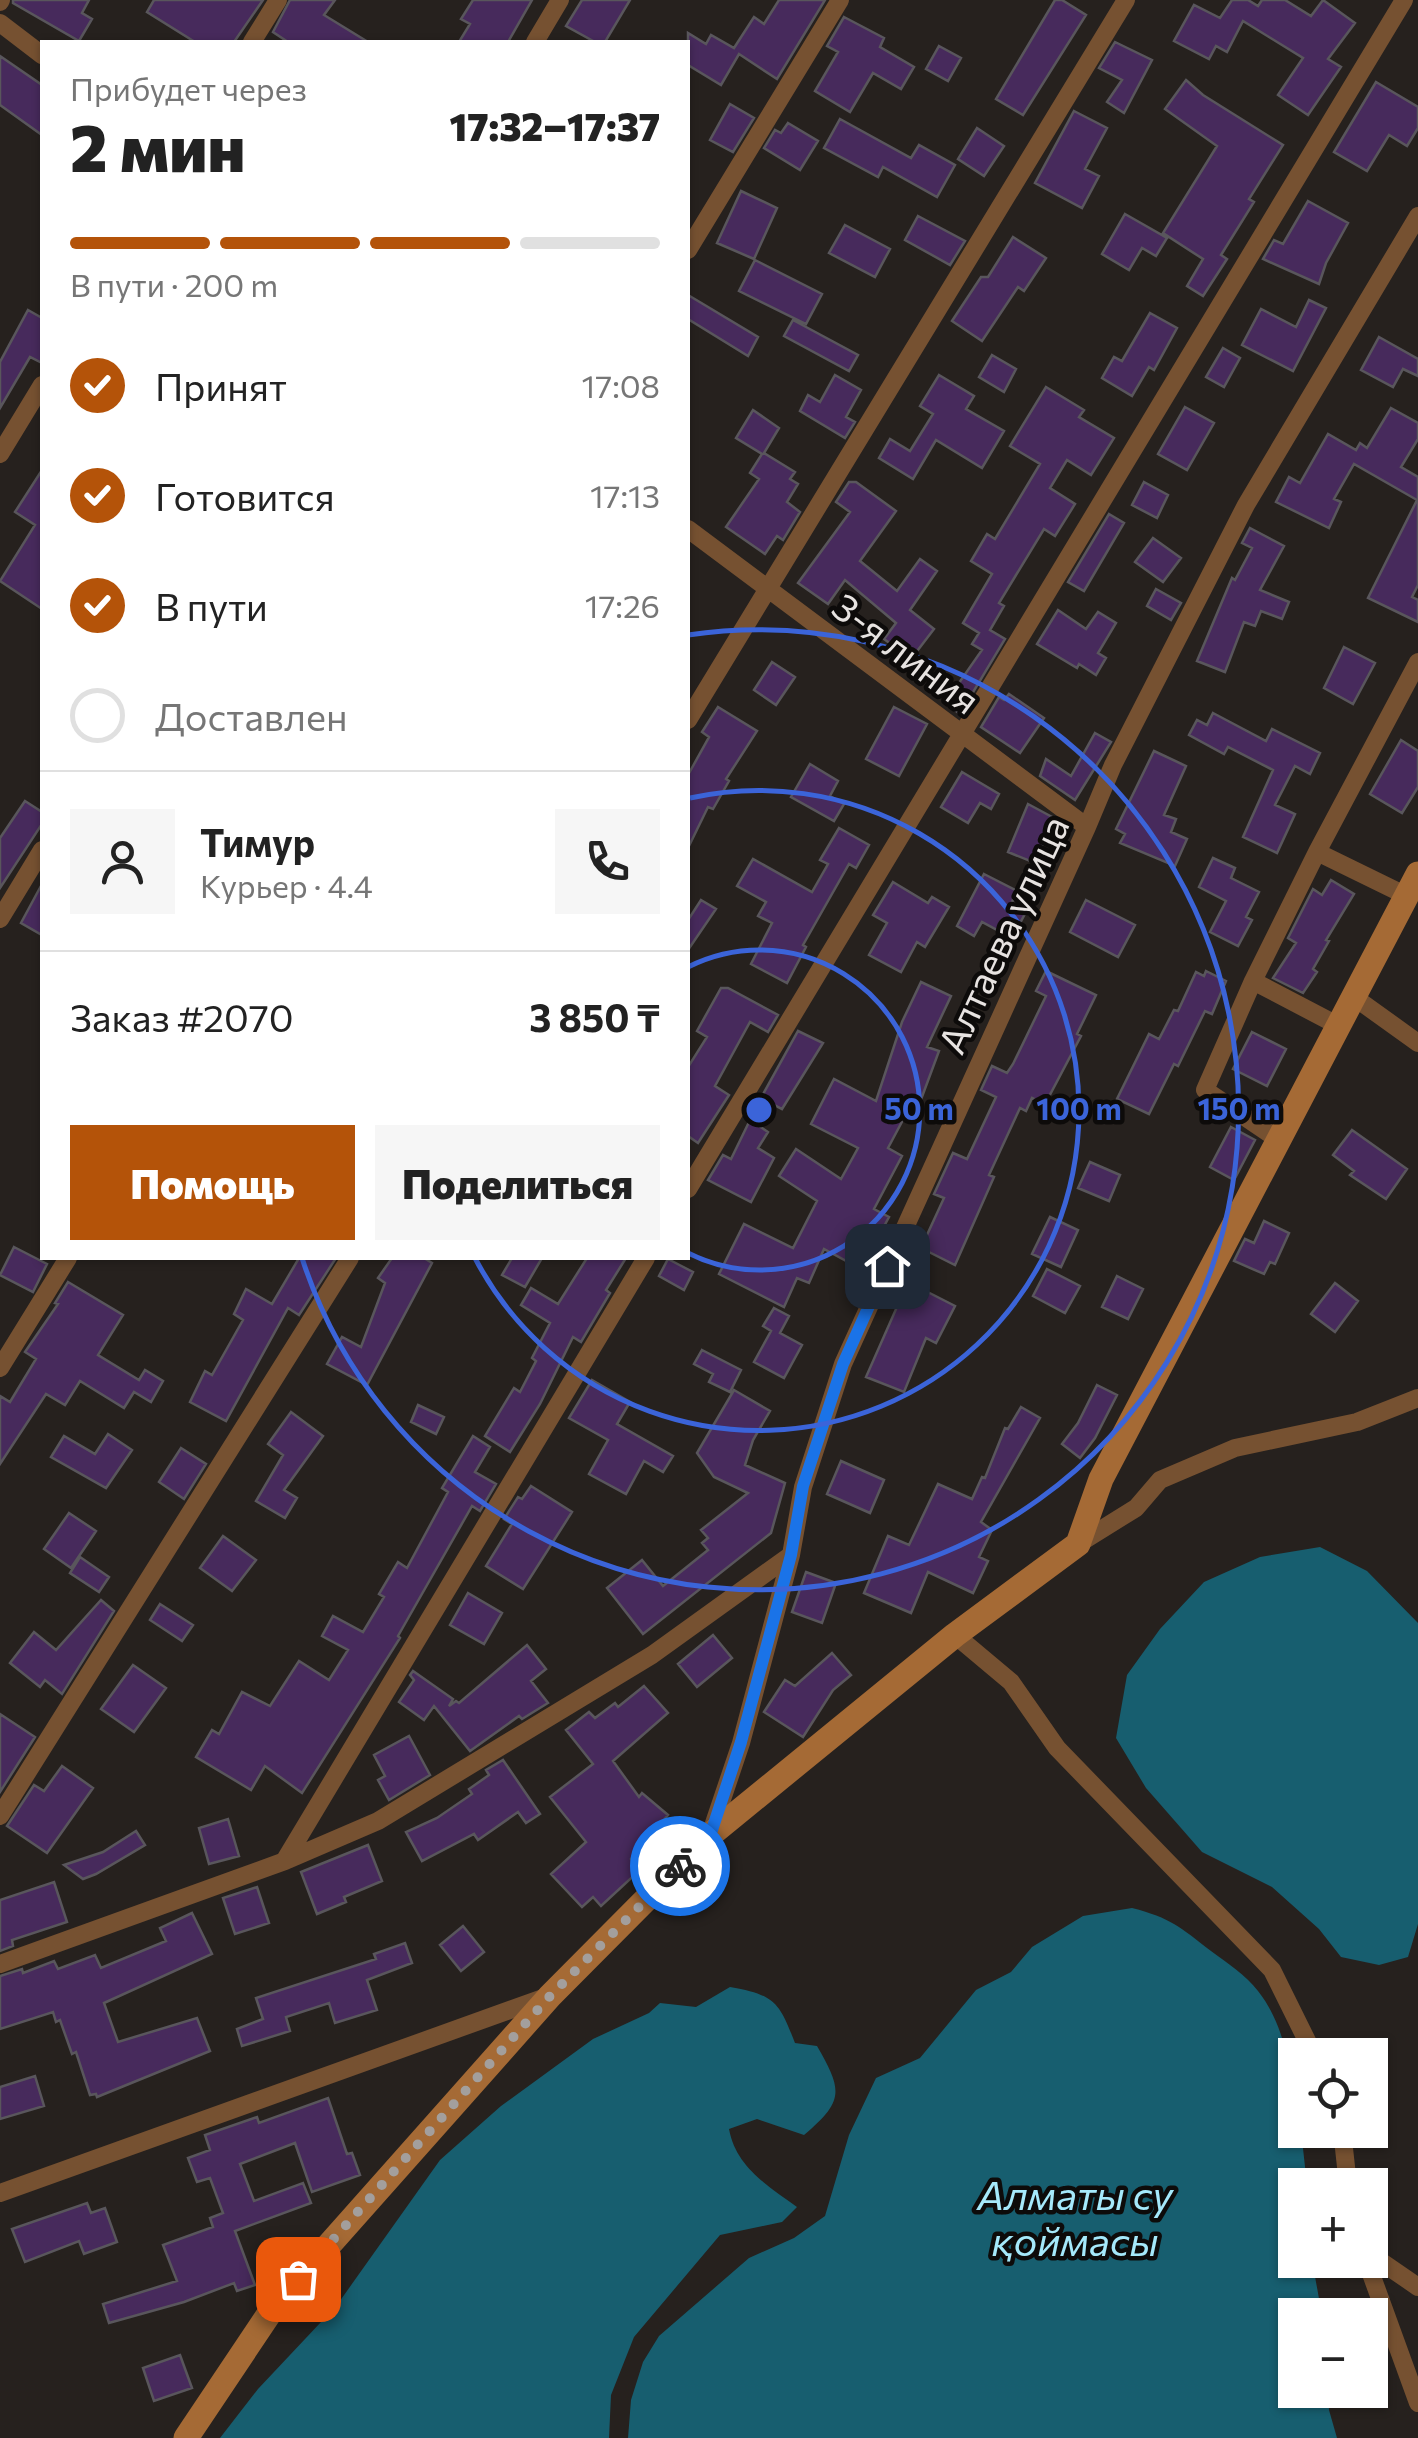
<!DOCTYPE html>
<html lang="ru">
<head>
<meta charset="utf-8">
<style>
  :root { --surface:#fff; --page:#f6f6f6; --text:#222; --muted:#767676; --line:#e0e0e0; --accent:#b45309 }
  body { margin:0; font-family:Commissioner,sans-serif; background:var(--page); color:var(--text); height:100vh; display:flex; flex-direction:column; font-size:38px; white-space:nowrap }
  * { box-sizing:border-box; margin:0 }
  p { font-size:32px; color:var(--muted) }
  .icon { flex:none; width:55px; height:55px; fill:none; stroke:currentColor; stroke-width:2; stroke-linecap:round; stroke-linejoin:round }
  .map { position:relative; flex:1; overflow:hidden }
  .sheet { position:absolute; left:40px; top:40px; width:650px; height:1220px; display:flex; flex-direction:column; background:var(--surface); border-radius:0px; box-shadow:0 2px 8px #0004 }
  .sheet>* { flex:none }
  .fabs { position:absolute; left:1278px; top:2038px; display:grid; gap:20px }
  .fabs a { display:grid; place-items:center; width:110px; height:110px; border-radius:0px; background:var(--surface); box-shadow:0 2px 8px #0004; font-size:50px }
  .pin { position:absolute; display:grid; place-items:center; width:85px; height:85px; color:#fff; margin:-42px; border-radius:20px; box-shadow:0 5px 15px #0006 }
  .courier { position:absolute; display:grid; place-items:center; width:100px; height:100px; margin:-50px; border:8px solid #1a73e8; border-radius:50%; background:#fff; color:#222; box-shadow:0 2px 12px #0007 }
  .overview em { font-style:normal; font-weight:800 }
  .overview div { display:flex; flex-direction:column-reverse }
  .overview { display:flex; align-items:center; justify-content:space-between; height:170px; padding:0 30px }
  h1 { font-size:65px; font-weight:800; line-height:75px }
  .bar { display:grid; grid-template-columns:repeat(4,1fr); gap:15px 10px; align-content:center; height:120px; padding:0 30px }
  .bar i { height:12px; border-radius:8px; background:var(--line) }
  .bar .current { background:var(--accent) }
  .bar p { grid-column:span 4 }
  .line { display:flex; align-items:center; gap:25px; padding:0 30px; border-top:2px solid var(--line) }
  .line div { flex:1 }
  .round { display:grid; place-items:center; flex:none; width:105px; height:105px; border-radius:0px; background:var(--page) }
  ol { padding:0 30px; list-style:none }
  li { display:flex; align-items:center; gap:30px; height:110px }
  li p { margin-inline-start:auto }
  li .icon { padding:10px; border-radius:50%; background:var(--accent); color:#fff; stroke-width:4 }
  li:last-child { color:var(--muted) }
  li i { width:55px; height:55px; border:5px solid var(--line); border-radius:50% }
  .button { display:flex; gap:20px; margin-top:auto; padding:20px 30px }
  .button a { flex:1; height:115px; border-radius:0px; background:var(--accent); color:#fff; font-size:40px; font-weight:800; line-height:115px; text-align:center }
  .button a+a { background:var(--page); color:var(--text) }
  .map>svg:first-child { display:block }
  .water { fill:#175e6f }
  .building { fill:#472a5c; stroke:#59565c; stroke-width:2.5 }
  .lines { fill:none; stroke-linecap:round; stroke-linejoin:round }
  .street { stroke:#765131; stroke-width:18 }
  .secondary { stroke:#a56a35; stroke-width:25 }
  .done { stroke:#a39f9d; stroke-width:10; stroke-dasharray:0 18 }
  .route { stroke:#1a73e8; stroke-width:12 }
  .ring { fill:none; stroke:#3b64d9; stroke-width:5 }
  .labels { text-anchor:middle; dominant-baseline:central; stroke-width:9; stroke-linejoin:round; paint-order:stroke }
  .street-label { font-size:38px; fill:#e7e3e1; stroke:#0d0b0a }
  .water-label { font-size:40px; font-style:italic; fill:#a5e9fb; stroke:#0d0b0a }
  .centre { fill:#3b64d9; stroke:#0d0b0a; stroke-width:5 }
  .ring-label { font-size:30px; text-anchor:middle; font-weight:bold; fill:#3b64d9; stroke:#0d0b0a; stroke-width:9; stroke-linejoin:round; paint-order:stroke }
</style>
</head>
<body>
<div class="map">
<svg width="1418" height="2438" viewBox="0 0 1418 2438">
  <rect width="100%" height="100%" fill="#26211e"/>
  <!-- water -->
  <path class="water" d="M1320 1547 1367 1571 1418 1623V1924L1408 1957 1379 1965 1341 1957 1319 1929 1272 1887 1202 1852 1146 1788 1116 1738 1127 1675 1160 1629 1204 1582 1260 1557Z
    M1132 1908C1171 1918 1180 1927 1211 1951 1227 1963 1246 1975 1258 1991 1287 2027 1295 2086 1295 2130H1301L1307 2185H1295V2260H1312L1322 2315H1295V2390H1328L1329 2410 1337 2438H628L631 2400 643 2362 659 2336 749 2258 794 2238 825 2216 849 2135 876 2078 920 2058 976 1990 1011 1972 1032 1947 1083 1916Z
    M730 1987C775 1995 779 2002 795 2043L817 2046C843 2091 844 2101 804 2135L757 2119 729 2129C736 2167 767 2185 797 2207L782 2222 720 2235 634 2337 611 2395 609 2438H220L258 2389 337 2305 440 2160 501 2106 593 2039 649 2013 660 2003 696 2007Z"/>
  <!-- building -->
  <path class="building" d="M13 0H89L82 13 92 19 79 41 13 3Z
    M154 0H263L234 42H195L147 12Z
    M290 0H335L324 15 368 42H288L273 32Z
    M473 0H532L508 42H459L470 24 461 19Z
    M582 0H630L605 42H595L566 26Z
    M779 0H825L777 79 739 54 721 85 688 65V33L706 44 711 35 734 48 754 17 764 24Z
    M1055 0H1062L1086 15 1023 115 996 99Z
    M1232 0H1248L1258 6 1262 0H1285L1311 16 1323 0 1355 23 1328 59 1341 67 1308 115 1278 95 1303 58 1243 21 1227 52 1216 46 1209 59 1174 41 1194 5 1220 18Z
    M844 17 884 38 880 47 914 67 901 89 873 73 850 112 815 91 838 52 827 46Z
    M1115 42 1152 60 1124 113 1107 102 1122 80 1099 68Z
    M939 46 961 58 948 81 926 69Z
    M0 56 42 85V135L0 105Z
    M1186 80 1203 95 1283 145 1249 199 1254 202 1221 255 1227 259 1203 296 1187 286 1203 259 1163 233 1217 146 1165 109Z
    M1376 82 1418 107V128L1407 146 1389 135 1367 171 1334 152Z
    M730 104 754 118 733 152 710 140Z
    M1074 111 1107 128 1085 169 1099 176 1082 208 1035 183Z
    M840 119 911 158 919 145 955 165 937 197 883 167 878 177 824 148Z
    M788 123 818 141 800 170 764 148 775 130 781 133Z
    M977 128 1004 146 984 176 958 159Z
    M741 191 777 208 754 259 717 243Z
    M1308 201 1348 223 1326 263 1319 284 1263 259 1274 240 1283 244Z
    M1125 214 1167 238 1156 256 1142 248 1129 270 1102 254Z
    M918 216 965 241 950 265 905 240Z
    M845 225 890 249 875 277 829 253Z
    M1013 237 1046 258 1024 291 1018 287 982 341 952 321 981 277H988Z
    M755 260 822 294 806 324 739 291Z
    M688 295 758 337 748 356 688 319Z
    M1309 300 1326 308 1293 371 1242 345 1261 309 1296 327Z
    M28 310 42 318V363L30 357 0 408V362Z
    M1150 313 1177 328 1154 370 1149 367 1132 396 1102 378 1114 357 1122 361Z
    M793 320 858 355 849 371 784 336Z
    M1379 337 1418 359V376L1403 369 1393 387 1361 370Z
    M1223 348 1240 358 1224 387 1206 377Z
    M992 355 1016 369 1004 392 979 377Z
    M835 375 861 390 846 417 855 422 845 438 800 411 808 395 820 402Z
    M939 375 974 396 966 409 1004 431 982 468 936 440 913 479 879 458 890 439 910 451 933 414 920 406Z
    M1046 387 1084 410 1079 417 1114 438 1091 475 1067 460 1050 488 1075 504 1055 536 1044 529 999 603 1004 606 990 630 1005 639 960 714 945 703 982 650 972 644 979 633 963 623 992 574 971 561 987 534 995 539 1040 464 1010 446Z
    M1185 407 1214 423 1187 470 1158 454Z
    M1391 408 1418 423V439L1401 467 1418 477V585L1412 597 1418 600V622L1368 598 1417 500 1354 464 1334 499 1341 502 1329 528 1276 502 1289 477 1300 483 1328 434 1356 450 1360 443 1367 448Z
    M753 410 779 428 764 453 795 472 790 479 798 484 787 502 800 512 783 540 777 536 765 554 726 527 759 479 750 473 762 454 736 438Z
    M42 470V609L0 581 35 525 15 512Z
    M849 482H856L896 511 860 561 897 591 920 559 937 571 910 610 934 629 911 659 884 639 896 623 845 580 828 604 798 583 850 512 836 502Z
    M1144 482 1168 495 1157 518 1132 505Z
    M1109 514 1124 523 1084 591 1068 582Z
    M1250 528 1284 546 1260 590 1289 602 1282 619 1261 611 1255 626 1244 622 1225 672 1197 661 1232 578 1235 580 1252 548 1242 543Z
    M1153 538 1181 558 1163 582 1135 562Z
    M1156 589 1181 603 1171 620 1147 606Z
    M1058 610 1086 629 1098 612 1116 623 1098 653 1106 658 1096 675 1079 664 1077 668 1037 644Z
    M1344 647 1375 663 1353 704 1324 688Z
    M772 662 795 677 776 705 754 690Z
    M1009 694 1044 718 1020 753 981 727 999 697 1004 700Z
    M718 707 757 731 726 779 729 781 713 809 708 807 688 848V775L709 737 702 732Z
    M894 707 927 724 899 776 866 759Z
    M1213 713 1266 741 1272 729 1320 753 1310 774 1295 766 1275 805 1295 814 1277 853 1243 837 1273 770 1228 747 1224 754 1189 735 1197 720 1207 725Z
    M1095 733 1111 742 1075 800 1040 776 1046 759 1071 776Z
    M1401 740 1418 751V787L1402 813 1370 794Z
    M1154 751 1186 766 1164 815 1176 819 1171 832 1187 839 1175 866 1120 843 1125 834 1116 829Z
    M810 764 838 781 830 796 844 804 834 821 791 797Z
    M962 772 999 794 991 809 980 803 968 823 941 807Z
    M25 801 42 812V824L0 888V838Z
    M1028 804 1054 818 1035 863 1008 852Z
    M839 828 869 845 856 868 849 864 803 945 806 947 787 983 751 964 772 923 758 916 766 902 737 886 753 859 812 892 828 864 820 860Z
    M1213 858 1235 868 1231 878 1259 892 1246 917 1252 920 1238 946 1210 932 1226 901 1199 887Z
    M984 874 1017 891 1012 902 1027 910 1012 938 982 922 974 936 957 926Z
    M1331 880 1354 894 1326 940 1329 941 1313 969 1317 972 1303 993 1273 978 1296 943 1288 938 1313 889 1322 895Z
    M893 882 928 903 932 897 949 907 925 947 917 942 901 972 869 955 887 923 873 915Z
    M42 884V935L21 923Z
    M701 900 716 909 688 950V920Z
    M1086 900 1135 925 1118 957 1070 932Z
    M1046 971 1096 995 1077 1034 1081 1036 1045 1104 1032 1098 1026 1111 1020 1108 989 1175 994 1177 955 1265 921 1248 944 1198 934 1194 953 1153 967 1159 996 1097 981 1090 992 1066 1007 1073 1013 1064 1046 996 1036 991Z
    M1206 971 1226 981 1212 1014 1205 1011 1178 1066 1174 1064 1149 1114 1117 1099 1149 1034 1159 1039 1174 1010 1178 1011 1196 972 1204 976Z
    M921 982 951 996 927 1047 939 1051 919 1105 912 1103 888 1148 902 1156 874 1209 889 1217 861 1269 824 1249 809 1283 797 1278 784 1307 719 1274 744 1224 793 1248 817 1201 779 1176 796 1149 841 1179 858 1148 811 1124 834 1079 876 1101 902 1022Z
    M721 988H728L778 1015 768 1032 750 1022 715 1086 729 1095 698 1143 688 1136V1067L707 1037 697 1031Z
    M798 1031 823 1043 782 1109 761 1098Z
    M1252 1032 1286 1049 1267 1086 1233 1069Z
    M750 1120 768 1132 758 1148 774 1158 751 1202 708 1180 723 1155 731 1159Z
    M1231 1127 1255 1140 1234 1180 1210 1167Z
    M1352 1130 1407 1169 1386 1199 1350 1175 1354 1171 1333 1155Z
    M1090 1162 1120 1175 1109 1201 1078 1188Z
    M1050 1217 1078 1230 1061 1267 1032 1254Z
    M1264 1221 1289 1233 1275 1264 1270 1262 1264 1274 1234 1261 1245 1239 1254 1243Z
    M14 1247 47 1264 33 1292 0 1275Z
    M299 1258H336L299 1315 288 1308 226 1421 190 1402 205 1371 212 1375 243 1320 234 1314 246 1289 272 1304Z
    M392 1258H424L432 1263 367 1385 327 1364 342 1337 361 1347 385 1283 378 1278Z
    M512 1258H542L525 1287 502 1275Z
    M587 1258H626L606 1290 610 1293 581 1342 573 1337 540 1404 510 1452 485 1436 514 1388 520 1392 536 1361 532 1358 550 1323 521 1305 531 1288 558 1304Z
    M668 1259 693 1272 684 1290 659 1276Z
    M1047 1269 1080 1286 1065 1313 1033 1296Z
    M1117 1276 1143 1289 1128 1319 1102 1307Z
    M68 1282 123 1315 98 1355 139 1380 145 1370 163 1381 151 1402 134 1392 124 1408 80 1381 65 1405 46 1394 0 1464V1396L10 1402 36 1359 25 1352 58 1304 55 1303Z
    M908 1282 955 1306 936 1343 926 1338 904 1392 866 1377Z
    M1335 1283 1358 1301 1335 1332 1311 1314Z
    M774 1308 789 1316 780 1333 802 1345 784 1378 754 1362 771 1331 763 1326Z
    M702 1350 741 1370 730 1392 709 1382 713 1374 694 1364Z
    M592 1380 630 1402 617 1424 673 1456 663 1472 644 1461 626 1494 589 1474 608 1440 569 1418Z
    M1097 1385 1117 1395 1095 1438 1080 1458 1062 1444 1078 1423Z
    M734 1390 770 1411 753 1440 745 1465 785 1483 771 1533 643 1634 607 1588 642 1560 663 1586 708 1550 702 1543 708 1538 701 1530 748 1493 714 1477 697 1453Z
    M418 1405 444 1417 436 1434 411 1422Z
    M1021 1407 1040 1418 981 1522 992 1530 979 1557 988 1561 973 1593 928 1572 911 1613 864 1593 888 1536 909 1545 938 1484 972 1499 982 1477 985 1478 1005 1428 1008 1429Z
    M291 1412 323 1436 284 1490 297 1498 285 1518 256 1501 283 1455 268 1444Z
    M108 1434 132 1450 106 1488 51 1457 64 1436 95 1454Z
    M473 1436 490 1447 475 1472 496 1484 480 1511 472 1506 398 1636 400 1638 302 1793 265 1766 251 1790 196 1757 212 1730 219 1734 242 1692 270 1706 299 1661 329 1680 348 1650 322 1636 333 1616 363 1632 384 1597 379 1594 398 1562 407 1568 448 1492 442 1488Z
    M181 1448 206 1464 184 1499 159 1482Z
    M841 1461 884 1480 870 1513 827 1494Z
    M531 1486 572 1512 523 1589 486 1566 512 1524 504 1519 518 1497 522 1499Z
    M69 1513 96 1531 71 1568 44 1549Z
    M223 1536 256 1560 232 1591 200 1568Z
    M80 1557 109 1577 99 1592 70 1573Z
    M806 1572 836 1583 822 1623 792 1612Z
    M468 1593 502 1613 484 1644 450 1625Z
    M101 1600 114 1611 62 1694 45 1680 40 1687 10 1663 34 1632 56 1650Z
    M160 1604 193 1625 182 1641 150 1620Z
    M713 1635 732 1658 697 1687 678 1664Z
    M527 1645 546 1669 531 1681 548 1703 522 1719 519 1716 470 1751 434 1706 424 1720 399 1702 414 1680 410 1675 413 1671 453 1699 449 1706 456 1701 459 1703Z
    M832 1653 851 1675 833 1690 803 1737 764 1712 785 1680 795 1686Z
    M133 1665 166 1688 134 1732 101 1709Z
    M644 1686 668 1713 613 1761 639 1797 642 1793 668 1815 631 1859 641 1869 601 1906 593 1897 582 1907 551 1874 586 1842 550 1797 593 1764 566 1730 589 1712 595 1718 615 1703 618 1707Z
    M0 1714 35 1737 0 1792Z
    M409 1736 430 1775 389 1800 378 1780 385 1776 374 1755Z
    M503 1760 540 1814 526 1823 518 1812 478 1840 474 1834 422 1861 406 1832 437 1818 472 1794 469 1789 489 1775 486 1770Z
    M62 1766 93 1788 47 1853 7 1826 34 1785 44 1791Z
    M228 1819 239 1856 209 1864 199 1828Z
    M136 1831 145 1845 96 1874 83 1879 64 1865 103 1852Z
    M368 1845 382 1881 344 1897 346 1902 317 1914 301 1872Z
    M54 1882 67 1922 12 1940 13 1946 0 1951V1900Z
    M257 1887 269 1923 235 1934 223 1898Z
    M192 1913 212 1954 104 2003 118 2042 197 2018 210 2051 97 2097 96 2094 90 2095 76 2052 72 2054 60 2020 56 2022 53 2012 0 2029V1976L22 1969 23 1973 54 1961 58 1969 95 1955 101 1968 166 1941 160 1928Z
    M463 1926 484 1952 461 1971 440 1945Z
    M405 1943 412 1963 367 1980 377 2010 335 2023 329 2003 286 2017 290 2031 242 2046 237 2029 263 2019 256 1998 376 1959 374 1954Z
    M35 2076 44 2106 0 2119V2087Z
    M328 2098 347 2154 352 2153 360 2175 312 2192 295 2143 240 2164 254 2201 303 2183 311 2203 235 2231 255 2285 237 2291 234 2283 184 2302 109 2323 103 2304 177 2281 163 2245 213 2227 210 2218 223 2213 210 2178 197 2182 188 2158 210 2150 205 2135 257 2117 259 2123Z
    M87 2203 91 2213 105 2208 117 2242 84 2254 79 2241 25 2262 12 2229Z
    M180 2355 192 2388 154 2401 143 2368Z"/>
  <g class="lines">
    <!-- street -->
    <path class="street" d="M0 2 1 0
      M0 23 42 55
      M252 42 278 0
      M535 42 560 0
      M688 250 840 0
      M0 454 42 385
      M688 529 1087 827
      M688 720 1126 0
      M1317 852 1418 662
      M0 919 42 850
      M1253 981 1205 1090 1279 1140
      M1354 997 1418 1043
      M1339 1026 1253 981 1317 852 1407 896
      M688 1189 1404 0
      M0 1368 68 1258
      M1078 1544 1136 1508 1160 1480 1235 1448 1357 1422 1418 1398
      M955 1635 1011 1682 1057 1748 1272 1970 1314 2055
      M0 1816 350 1258
      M710 1835 741 1743 791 1555 803 1487 843 1364 1087 827 1113 765 1246 505 1418 216
      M285 1860 646 1258
      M0 1964 285 1861 378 1821 652 1655 791 1555
      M1342 2130 1348 2185
      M0 2193 546 1997
      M1370 2254 1418 2287
      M1366 2260 1418 2403"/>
    <!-- secondary -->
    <path class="secondary" d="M186 2438 273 2308 550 1996 710 1835 955 1635 1078 1544 1101 1479 1418 874"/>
  </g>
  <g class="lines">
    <!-- done -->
    <path class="done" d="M298 2279 550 1996 680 1866"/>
    <!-- route -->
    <path class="route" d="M680 1866 710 1836 741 1742 791 1555 803 1486 843 1364 887 1266"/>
  </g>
  <!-- distance rings -->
  <g class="ring">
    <path d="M688 967A160 160 0 1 1 688 1253"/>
    <path d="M690 798A320 320 0 1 1 475 1258"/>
    <path d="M688 635A480 480 0 1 1 302 1258"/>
  </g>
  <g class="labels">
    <!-- street labels -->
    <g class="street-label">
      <text transform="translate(907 652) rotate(37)">3-я линия</text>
      <text transform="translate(1002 934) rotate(-65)">Алтаева улица</text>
    </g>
    <!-- water labels -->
    <g class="water-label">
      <text x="1075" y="2193">Алматы су<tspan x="1075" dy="46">қоймасы</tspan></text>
    </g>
  </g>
  <circle cx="759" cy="1110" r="15" class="centre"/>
  <g class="ring-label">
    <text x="919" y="1120">50 m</text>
    <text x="1079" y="1120">100 m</text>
    <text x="1239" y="1120">150 m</text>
  </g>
</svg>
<div class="fabs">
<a><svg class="icon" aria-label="locate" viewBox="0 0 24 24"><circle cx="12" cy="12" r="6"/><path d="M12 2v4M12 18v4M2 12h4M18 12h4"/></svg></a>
<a>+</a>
<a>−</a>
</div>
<div class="pin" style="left:298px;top:2279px;background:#ea580c"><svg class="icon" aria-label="bag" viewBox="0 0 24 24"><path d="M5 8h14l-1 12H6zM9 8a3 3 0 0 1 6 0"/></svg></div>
<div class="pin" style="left:887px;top:1266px;background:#1f2937"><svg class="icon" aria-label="home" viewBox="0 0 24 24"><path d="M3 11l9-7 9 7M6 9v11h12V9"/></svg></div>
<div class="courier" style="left:680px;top:1866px"><svg class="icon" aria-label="bike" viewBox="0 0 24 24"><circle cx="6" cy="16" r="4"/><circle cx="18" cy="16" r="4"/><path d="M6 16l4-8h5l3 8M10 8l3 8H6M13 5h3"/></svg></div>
<section class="sheet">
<div class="overview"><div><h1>2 мин</h1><p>Прибудет через</p></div><em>17:32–17:37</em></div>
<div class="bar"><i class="current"></i><i class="current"></i><i class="current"></i><i></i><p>В пути · 200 m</p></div>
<ol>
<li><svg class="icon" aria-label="check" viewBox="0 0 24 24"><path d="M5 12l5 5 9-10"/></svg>Принят<p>17:08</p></li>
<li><svg class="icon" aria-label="check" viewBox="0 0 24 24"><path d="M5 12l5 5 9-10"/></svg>Готовится<p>17:13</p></li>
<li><svg class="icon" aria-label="check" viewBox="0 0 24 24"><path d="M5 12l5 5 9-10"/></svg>В пути<p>17:26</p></li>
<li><i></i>Доставлен</li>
</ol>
<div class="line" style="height:180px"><a class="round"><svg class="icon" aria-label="person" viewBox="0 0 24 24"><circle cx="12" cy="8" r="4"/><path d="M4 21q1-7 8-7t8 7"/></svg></a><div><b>Тимур</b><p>Курьер · 4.4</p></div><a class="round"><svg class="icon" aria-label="phone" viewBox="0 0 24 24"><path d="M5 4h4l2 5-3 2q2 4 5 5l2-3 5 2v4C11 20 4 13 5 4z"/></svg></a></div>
<div class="line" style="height:130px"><div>Заказ #2070</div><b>3 850 ₸</b></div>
<div class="button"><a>Помощь</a><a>Поделиться</a></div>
</section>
</div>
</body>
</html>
